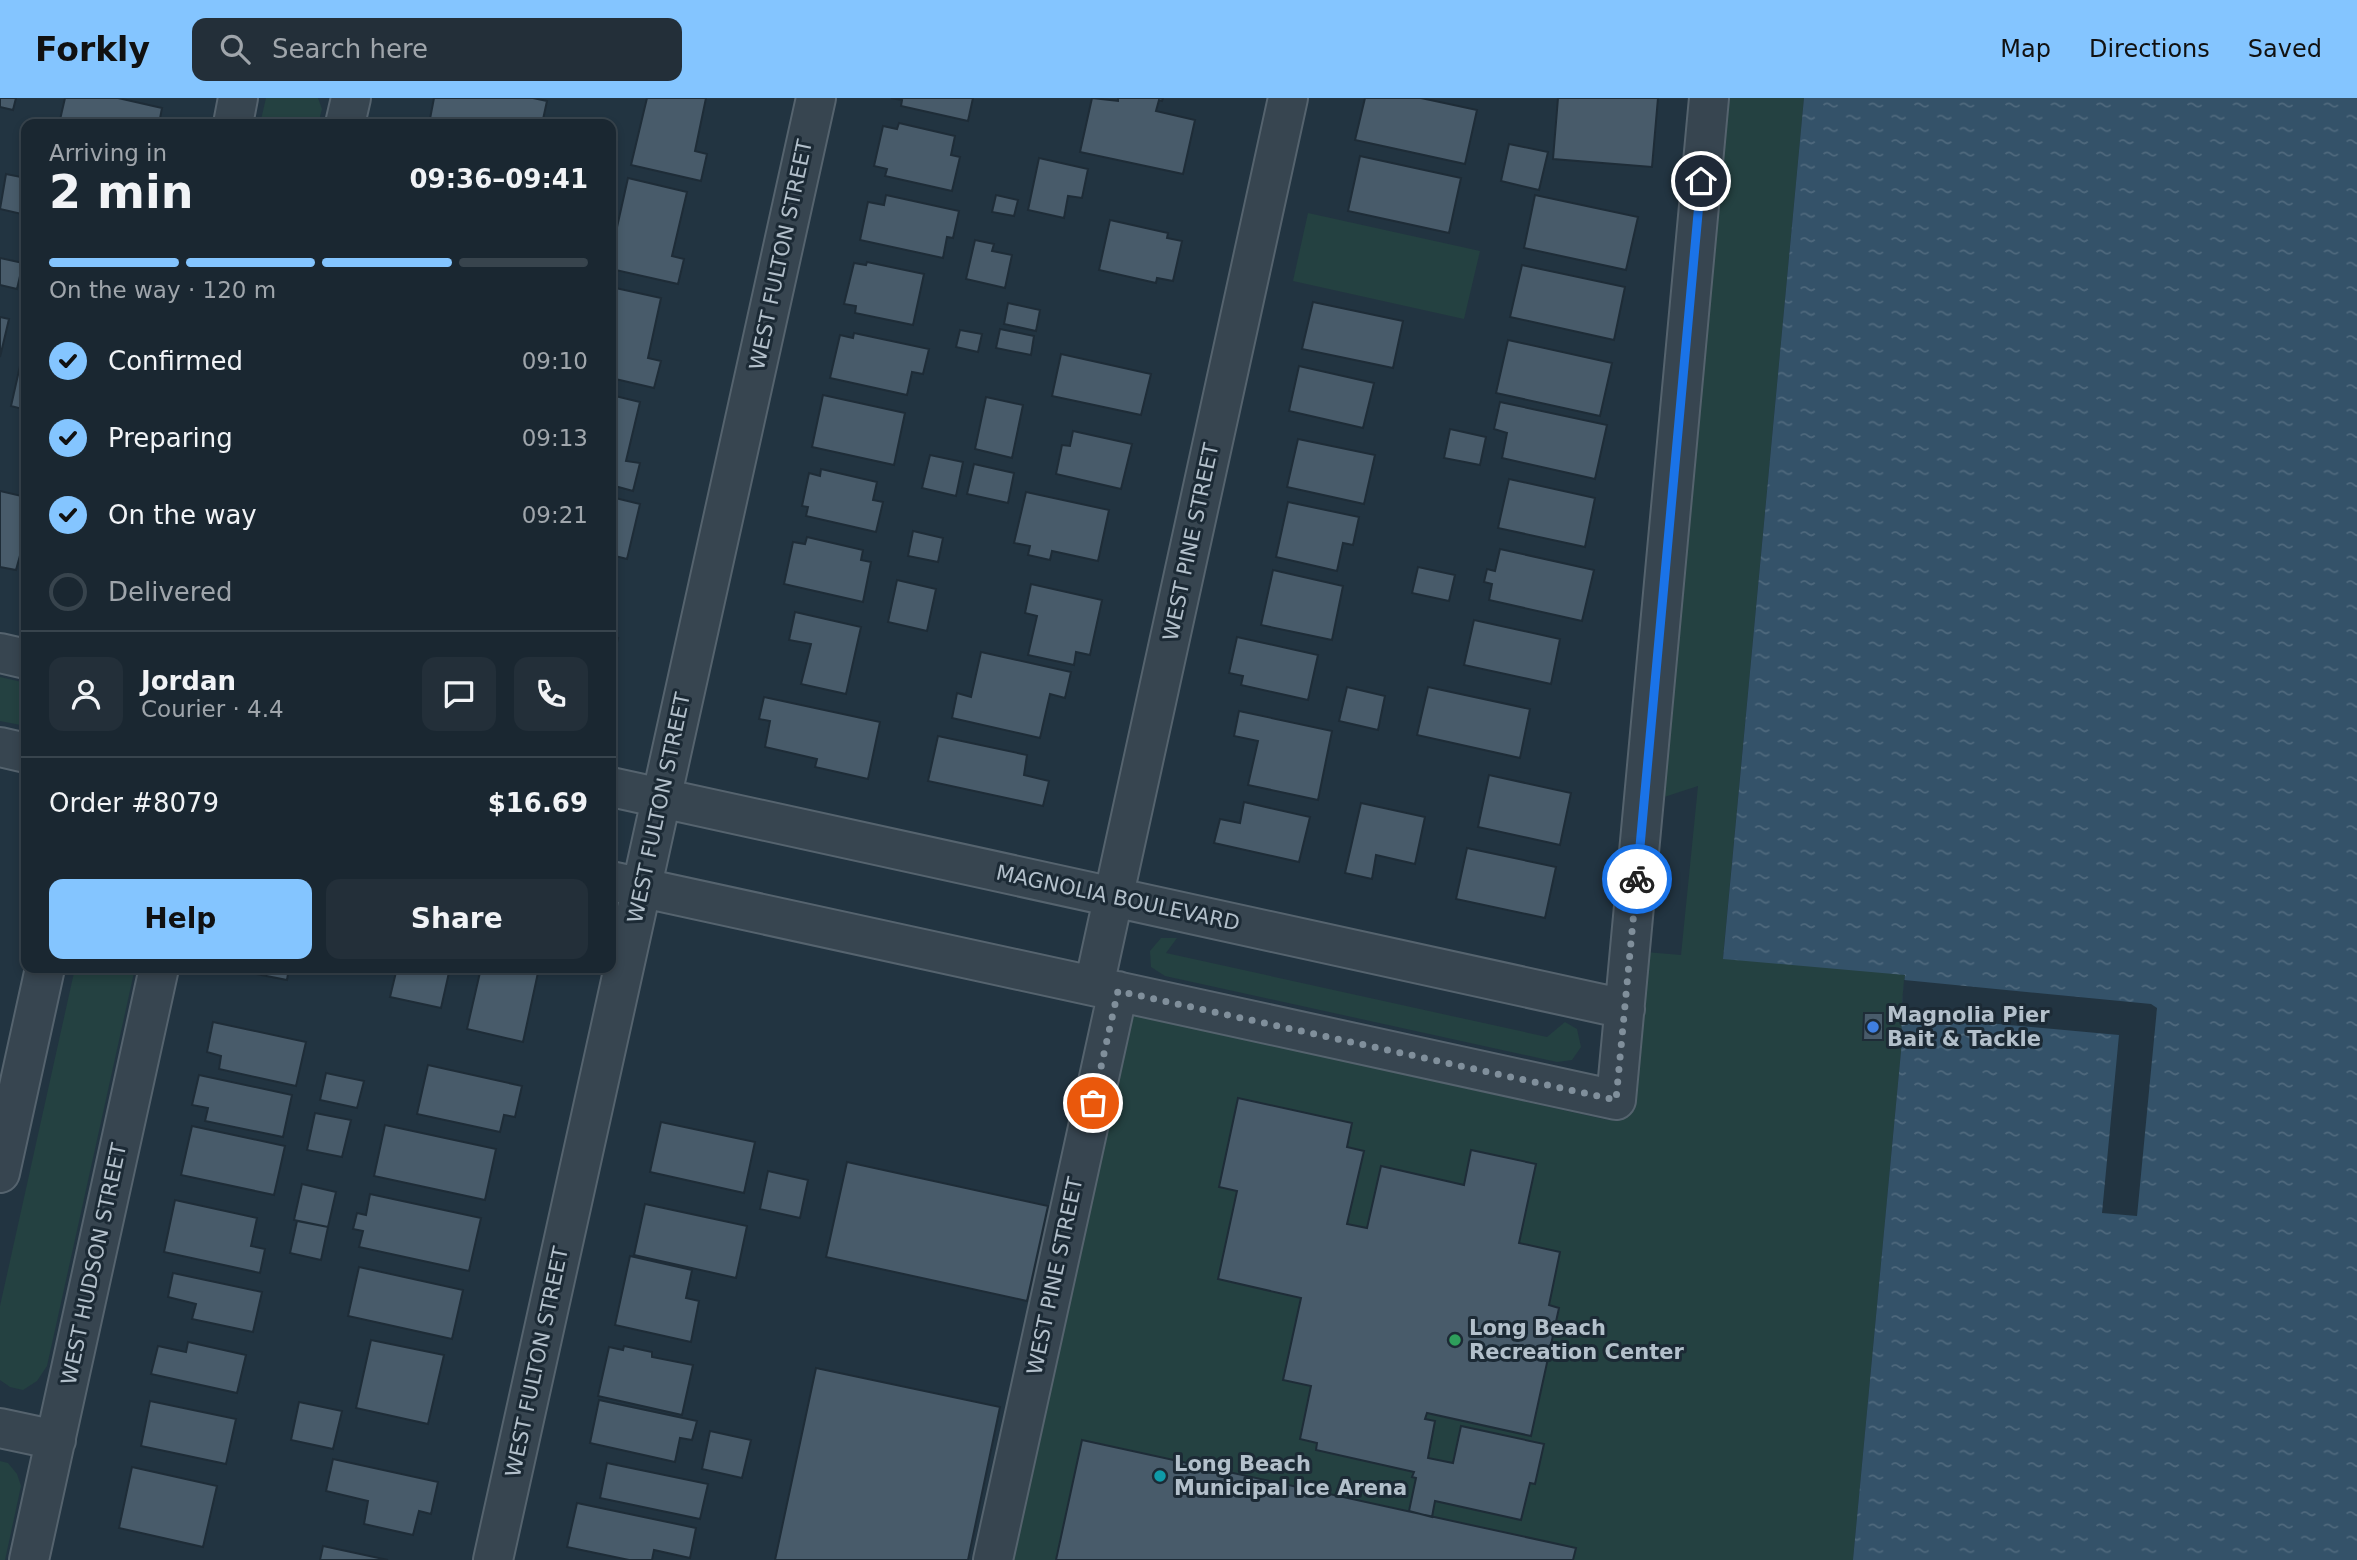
<!DOCTYPE html>
<html lang="en">
<head>
<meta charset="utf-8">
<style>
  :root { --surface:#1a2731; --page:#232f39; --text:#f1f3f6; --muted:#9fa5ab; --line:#38444d; --accent:#84c5ff }
  body { margin:0; font-family:"DejaVu Sans",sans-serif; background:var(--page); color:var(--text); height:100vh; display:flex; flex-direction:column; font-size:26px; white-space:nowrap }
  * { box-sizing:border-box; margin:0 }
  p { font-size:23px; color:var(--muted) }
  .icon { flex:none; width:38px; height:38px; fill:none; stroke:currentColor; stroke-width:2; stroke-linecap:round; stroke-linejoin:round }
  .map { position:relative; flex:1; overflow:hidden }
  .side { position:absolute; left:21px; top:21px; width:595px; height:854px; display:flex; flex-direction:column; background:var(--surface); border-radius:14px; box-shadow:0 4px 10px #0003,0 0 0 2px var(--line) }
  .side>* { flex:none }
  .pin { position:absolute; display:grid; place-items:center; width:60px; height:60px; color:#fff; margin:-30px; border:4px solid #fff; border-radius:50%; box-shadow:0 2px 7px #0007 }
  .courier { position:absolute; display:grid; place-items:center; width:70px; height:70px; margin:-35px; border:5px solid #1a73e8; border-radius:50%; background:#fff; color:#222; box-shadow:0 2px 9px #0007 }
  .head em { font-style:normal; font-weight:700 }
  .head div { display:flex; flex-direction:column-reverse }
  .head { display:flex; align-items:center; justify-content:space-between; height:119px; padding:0 28px }
  h1 { font-size:46px; font-weight:700; line-height:52px }
  .bar { display:grid; grid-template-columns:repeat(4,1fr); gap:10px 7px; align-content:center; height:84px; padding:0 28px }
  .bar i { height:9px; border-radius:5px; background:var(--line) }
  .bar .active { background:var(--accent) }
  .bar p { grid-column:span 4 }
  .line { display:flex; align-items:center; gap:18px; padding:0 28px; border-top:2px solid var(--line) }
  .line div { flex:1 }
  .round { display:grid; place-items:center; flex:none; width:74px; height:74px; border-radius:14px; background:var(--page) }
  ol { padding:0 28px; list-style:none }
  li { display:flex; align-items:center; gap:21px; height:77px }
  li p { margin-inline-start:auto }
  li .icon { padding:7px; border-radius:50%; background:var(--accent); color:#111; stroke-width:4 }
  li:last-child { color:var(--muted) }
  li i { width:38px; height:38px; border:4px solid var(--line); border-radius:50% }
  .button { display:flex; gap:14px; margin-top:auto; padding:14px 28px }
  .button a { flex:1; height:80px; border-radius:14px; background:var(--accent); color:#111; font-size:28px; font-weight:700; line-height:80px; text-align:center }
  .button a+a { background:var(--page); color:var(--text) }
  header { display:flex; align-items:center; gap:42px; box-sizing:border-box; height:98px; padding:0 35px; background:var(--accent); color:#111 }
  header strong { font-size:33px }
  nav { display:flex; gap:38px; margin-inline-start:auto; font-size:24px }
  .search { width:490px; height:63px; background:var(--page); display:flex; align-items:center; gap:18px; box-sizing:border-box; padding:0 24px; border-radius:14px; color:var(--muted); font-size:26px }
  .map>svg:first-child { display:block }
  .green { fill:#244141 }
  .water { fill:url(#water-ripples) }
  .pier { fill:#223441 }
  .building { fill:#485b6a; stroke:#1e2c37; stroke-width:2 }
  .lines { fill:none; stroke-linecap:round; stroke-linejoin:round }
  .minor-casing { stroke:#55636e; stroke-width:42 }
  .minor { stroke:#374550; stroke-width:38 }
  .done { stroke:#808f9b; stroke-width:7; stroke-dasharray:0 12.6 }
  .route { stroke:#1a73e8; stroke-width:9 }
  .shop-dot { fill:#3f7fe0; stroke:#1c2a35; stroke-width:2.5 }
  .leisure-dot { fill:#2e9e5b; stroke:#1c2a35; stroke-width:2.5 }
  .culture-dot { fill:#0f9aa8; stroke:#1c2a35; stroke-width:2.5 }
  .labels { text-anchor:middle; dominant-baseline:central; stroke-width:6; stroke-linejoin:round; paint-order:stroke }
  .street-label { font-size:21px; fill:#b3c0cb; stroke:#1c2a35 }
  .poi-label { font-size:21px; font-weight:bold; fill:#b3c0cb; stroke:#1c2a35; text-anchor:start }
</style>
</head>
<body>
<header>
<strong>Forkly</strong>
<div class="search"><svg class="icon" aria-label="search" viewBox="0 0 24 24"><circle cx="10" cy="10" r="6"/><path d="M15 15l6 6"/></svg>Search here</div>
<nav><a>Map</a><a>Directions</a><a>Saved</a></nav>
</header>
<div class="map">
<svg width="2357" height="1462" viewBox="0 0 2357 1462">
  <defs>
    <pattern id="water-ripples" width="26" height="14" patternUnits="userSpaceOnUse" patternTransform="scale(1.75)"><rect width="26" height="14" fill="#345269"/><path d="M2 4q2-2 4 0t4 0M15 11q2-2 4 0t4 0" fill="none" stroke="#4f697d"/></pattern>
  </defs>
  <rect width="100%" height="100%" fill="#223441"/>
  <!-- green -->
  <path class="green" d="M266 0H318L322 11 318 26H260Z
    M1724 0H1804L1723 860 1905 876 1901 917 1902 943 1853 1462H988L1108 911 1608 1022 1622 852 1681 857 1698 688 1658 701Z
    M1308 115 1480 153 1464 221 1293 183Z
    M0 579 26 585V628L0 623Z
    M1161 840H1177L1166 855 1547 939 1565 924 1577 931 1581 949 1572 962 1557 964 1165 878 1151 869 1150 853Z
    M75 870H135L47 1268 37 1283 23 1292 10 1289 0 1282V1208Z
    M0 1363 8 1365 17 1376 21 1388 5 1462H0Z"/>
  <!-- water -->
  <path class="water" d="M1804 0H2357V1462H1853L1902 943 1901 917 1905 877 1723 861Z"/>
  <!-- pier -->
  <path class="pier" d="M1904 882 2151 906 2157 910 2137 1118 2102 1115 2119 937 1901 917Z"/>
  <!-- building -->
  <path class="building" d="M0 0H16L13 12 0 9Z
    M65 0H118L162 10 159 26H59Z
    M434 0H533L547 3 542 26H429Z
    M647 0H706L695 53 707 56 701 83 631 67Z
    M891 0H973L968 23 901 8 902 2Z
    M1092 0 1118 3V0H1163L1162 3 1159 2 1156 13 1195 22 1183 76 1080 54Z
    M1365 0H1421L1477 12 1465 66 1355 42Z
    M1558 0H1658L1652 69 1553 61Z
    M899 25 955 38 951 57 960 59 952 93 885 78 887 71 874 68 883 28 897 31Z
    M1509 46 1548 54 1539 92 1501 83Z
    M1360 58 1461 80 1449 135 1348 113Z
    M1039 60 1088 71 1082 100 1068 98 1064 120 1028 112Z
    M6 76 26 80V117L0 111Z
    M628 80 687 94 672 158 684 161 678 186 611 171V156Z
    M886 97 959 113 953 140 947 139 943 160 860 142 868 104 884 107Z
    M996 97 1018 102 1014 118 992 114Z
    M1535 97 1638 119 1626 172 1524 150Z
    M1110 122 1168 135 1167 140 1182 143 1173 183 1157 180 1156 185 1099 172Z
    M975 142 994 146 992 153 1012 157 1005 190 966 181Z
    M0 160 23 165 17 191 0 187Z
    M867 164 924 176 913 227 855 215 856 208 844 206 854 165 866 167Z
    M1522 167 1625 189 1614 242 1510 219Z
    M611 189 661 200 648 260 661 263 654 290 611 280Z
    M1313 204 1403 223 1393 270 1302 251Z
    M1008 205 1040 212 1036 233 1004 226Z
    M0 219 9 221 0 259Z
    M1000 231 1034 238 1031 257 996 250Z
    M960 232 982 236 978 254 956 249Z
    M854 235 929 251 923 276 912 274 907 297 830 280 840 237 853 240Z
    M1508 242 1612 265 1600 318 1496 295Z
    M1061 256 1151 276 1141 317 1052 298Z
    M20 268 26 269V312L11 308Z
    M1299 268 1374 285 1363 330 1289 313Z
    M611 297 640 304 626 363 640 365 633 393 611 387Z
    M823 297 905 315 894 367 812 349Z
    M986 299 1023 307 1012 360 975 351Z
    M1500 304 1607 327 1595 381 1502 360 1507 335 1494 331Z
    M1450 331 1486 339 1480 367 1444 360Z
    M1073 333 1132 346 1121 391 1056 376 1062 347 1070 348Z
    M1298 341 1375 357 1364 406 1287 389Z
    M930 357 963 364 956 398 922 390Z
    M974 366 1014 375 1008 405 967 396Z
    M821 371 877 384 873 402 883 404 876 434 806 418 808 409 802 408 809 375 820 378Z
    M1509 381 1595 400 1585 449 1498 430Z
    M0 393 26 399V455L21 454 16 472 0 469Z
    M1026 394 1109 412 1098 463 1052 453 1050 462 1028 457 1030 448 1014 445Z
    M611 399 640 406 627 461 611 457Z
    M1288 404 1359 419 1353 447 1343 445 1337 473 1276 459Z
    M913 433 943 440 938 464 908 458Z
    M807 439 863 452 861 462 871 464 863 504 784 486 793 444 805 446Z
    M1500 451 1594 472 1582 523 1489 502 1492 486 1484 484 1487 471 1495 473Z
    M1418 469 1455 477 1449 503 1412 495Z
    M1273 472 1343 488 1332 542 1261 527Z
    M897 482 936 491 927 533 888 524Z
    M1031 486 1102 502 1090 557 1076 554 1074 567 1028 557 1037 518 1025 515Z
    M795 514 861 529 846 596 801 586 811 546 789 542Z
    M1474 522 1560 541 1551 586 1464 567Z
    M611 539 618 540 611 572Z
    M1237 539 1318 557 1308 602 1241 587 1243 578 1229 575Z
    M981 554 1071 574 1065 600 1050 596 1040 640 952 620 957 595 971 599Z
    M1347 589 1385 598 1378 632 1339 623Z
    M1428 589 1530 611 1520 660 1417 637Z
    M764 599 880 624 868 681 815 669 817 661 765 649 770 623 759 621Z
    M1239 613 1332 633 1318 702 1248 687 1258 643 1234 638Z
    M938 638 1027 657 1024 677 1049 683 1043 708 928 683Z
    M1489 677 1571 695 1560 747 1478 729Z
    M1244 704 1310 719 1299 764 1214 745 1220 721 1240 725Z
    M1361 705 1425 719 1415 766 1376 757 1372 781 1345 775Z
    M1467 750 1556 769 1545 820 1456 801Z
    M248 870H289L287 882 247 874Z
    M397 870H450L441 910 390 899Z
    M481 870H539L523 944 467 931Z
    M1864 915H1883V942H1863Z
    M213 924 306 944 296 988 219 971 221 958 207 954Z
    M428 967 522 988 515 1019 504 1017 500 1034 417 1016Z
    M326 975 364 983 357 1010 320 1002Z
    M199 977 292 997 283 1039 205 1023 208 1010 192 1007Z
    M1238 1000 1352 1025 1347 1049 1364 1053 1347 1126 1367 1130 1381 1068 1464 1087 1471 1052 1536 1066 1519 1145 1560 1154 1549 1207 1559 1210 1531 1338 1427 1315 1425 1321 1435 1323 1428 1360 1453 1365 1461 1328 1544 1346 1535 1386 1530 1385 1521 1422 1435 1403 1432 1419 1409 1413 1416 1380 1412 1379 1414 1374 1316 1352 1317 1345 1300 1341 1311 1288 1283 1282 1301 1200 1218 1181 1237 1093 1219 1089Z
    M315 1015 351 1022 342 1059 307 1052Z
    M661 1024 755 1044 744 1095 650 1074Z
    M385 1027 496 1051 485 1102 374 1078Z
    M192 1028 285 1048 274 1097 181 1077Z
    M847 1064 1048 1108 1027 1203 826 1159Z
    M768 1073 808 1082 800 1120 760 1111Z
    M302 1086 336 1094 328 1129 294 1122Z
    M370 1096 481 1120 469 1173 359 1149 363 1133 353 1131 357 1115 366 1117Z
    M175 1102 257 1120 251 1148 265 1151 260 1175 164 1154Z
    M645 1106 747 1128 736 1180 634 1157Z
    M297 1123 328 1129 321 1162 290 1155Z
    M630 1158 692 1172 686 1200 699 1203 691 1244 615 1227Z
    M359 1169 463 1192 452 1241 348 1218Z
    M173 1175 262 1194 253 1234 192 1221 196 1206 168 1199Z
    M371 1242 444 1257 428 1326 356 1310Z
    M188 1244 246 1257 237 1295 151 1276 158 1248 186 1254Z
    M624 1248 652 1254V1259L693 1267 682 1317 598 1298 609 1249 623 1252Z
    M816 1270 1000 1309 968 1462H775Z
    M599 1302 697 1323 692 1342 680 1340 675 1364 590 1345Z
    M150 1303 236 1321 226 1366 141 1348Z
    M299 1304 342 1313 333 1351 291 1342Z
    M710 1333 751 1342 742 1380 702 1371Z
    M1082 1342 1576 1450 1573 1462H1056Z
    M333 1361 438 1384 431 1416 419 1413 413 1437 364 1426 368 1403 326 1393Z
    M607 1365 708 1386 700 1421 600 1400Z
    M132 1369 217 1388 203 1449 119 1430Z
    M577 1405 696 1430 690 1460 654 1452 652 1462H629L567 1449Z
    M323 1448 388 1462H320Z"/>
  <g class="lines">
    <defs>
      <path id="minor" d="M233 26 238 0
        M345 26 351 0
        M0 555 26 561
        M0 649 26 655
        M611 689 1625 911
        M611 783 1616 1002 1709 0
        M1094 888 1288 0
        M0 1075 45 870
        M0 1330 56 1342
        M29 1462 159 870
        M493 1462 816 0
        M993 1462 1118 893"/>
    </defs>
    <!-- minor casing -->
    <use href="#minor" class="minor-casing"/>
    <!-- minor -->
    <use href="#minor" class="minor"/>
  </g>
  <g class="lines">
    <!-- done -->
    <path class="done" d="M1093 1005 1118 893 1616 1002 1637 781"/>
    <!-- route -->
    <path class="route" d="M1637 781 1701 83"/>
  </g>
  <!-- markers -->
  <circle class="shop-dot" cx="1873" cy="929" r="7"/>
  <circle class="leisure-dot" cx="1455" cy="1242" r="7"/>
  <circle class="culture-dot" cx="1160" cy="1378" r="7"/>
  <g class="labels">
    <!-- street labels -->
    <g class="street-label">
      <text transform="translate(781 157) rotate(-78)">WEST FULTON STREET</text>
      <text transform="translate(1191 444) rotate(-78)">WEST PINE STREET</text>
      <text transform="translate(659 710) rotate(-78)">WEST FULTON STREET</text>
      <text transform="translate(1118 800) rotate(12)">MAGNOLIA BOULEVARD</text>
      <text transform="translate(94 1166) rotate(-78)">WEST HUDSON STREET</text>
      <text transform="translate(1055 1178) rotate(-78)">WEST PINE STREET</text>
      <text transform="translate(537 1264) rotate(-78)">WEST FULTON STREET</text>
    </g>
    <!-- poi labels -->
    <g class="poi-label">
      <text x="1887" y="917">Magnolia Pier<tspan x="1887" dy="24">Bait &amp; Tackle</tspan></text>
      <text x="1469" y="1230">Long Beach<tspan x="1469" dy="24">Recreation Center</tspan></text>
      <text x="1174" y="1366">Long Beach<tspan x="1174" dy="24">Municipal Ice Arena</tspan></text>
    </g>
  </g>
</svg>
<div class="pin" style="left:1093px;top:1005px;background:#ea580c"><svg class="icon" aria-label="bag" viewBox="0 0 24 24"><path d="M5 8h14l-1 12H6zM9 8a3 3 0 0 1 6 0"/></svg></div>
<div class="pin" style="left:1701px;top:83px;background:#1f2937"><svg class="icon" aria-label="home" viewBox="0 0 24 24"><path d="M3 11l9-7 9 7M6 9v11h12V9"/></svg></div>
<div class="courier" style="left:1637px;top:781px"><svg class="icon" aria-label="bike" viewBox="0 0 24 24"><circle cx="6" cy="16" r="4"/><circle cx="18" cy="16" r="4"/><path d="M6 16l4-8h5l3 8M10 8l3 8H6M13 5h3"/></svg></div>
<section class="side">
<div class="head"><div><h1>2 min</h1><p>Arriving in</p></div><em>09:36–09:41</em></div>
<div class="bar"><i class="active"></i><i class="active"></i><i class="active"></i><i></i><p>On the way · 120 m</p></div>
<ol>
<li><svg class="icon" aria-label="check" viewBox="0 0 24 24"><path d="M5 12l5 5 9-10"/></svg>Confirmed<p>09:10</p></li>
<li><svg class="icon" aria-label="check" viewBox="0 0 24 24"><path d="M5 12l5 5 9-10"/></svg>Preparing<p>09:13</p></li>
<li><svg class="icon" aria-label="check" viewBox="0 0 24 24"><path d="M5 12l5 5 9-10"/></svg>On the way<p>09:21</p></li>
<li><i></i>Delivered</li>
</ol>
<div class="line" style="height:126px"><a class="round"><svg class="icon" aria-label="person" viewBox="0 0 24 24"><circle cx="12" cy="8" r="4"/><path d="M4 21q1-7 8-7t8 7"/></svg></a><div><b>Jordan</b><p>Courier · 4.4</p></div><a class="round"><svg class="icon" aria-label="chat" viewBox="0 0 24 24"><path d="M4 5h16v11H9l-5 4z"/></svg></a><a class="round"><svg class="icon" aria-label="phone" viewBox="0 0 24 24"><path d="M5 4h4l2 5-3 2q2 4 5 5l2-3 5 2v4C11 20 4 13 5 4z"/></svg></a></div>
<div class="line" style="height:91px"><div>Order #8079</div><b>$16.69</b></div>
<div class="button"><a>Help</a><a>Share</a></div>
</section>
</div>
</body>
</html>
